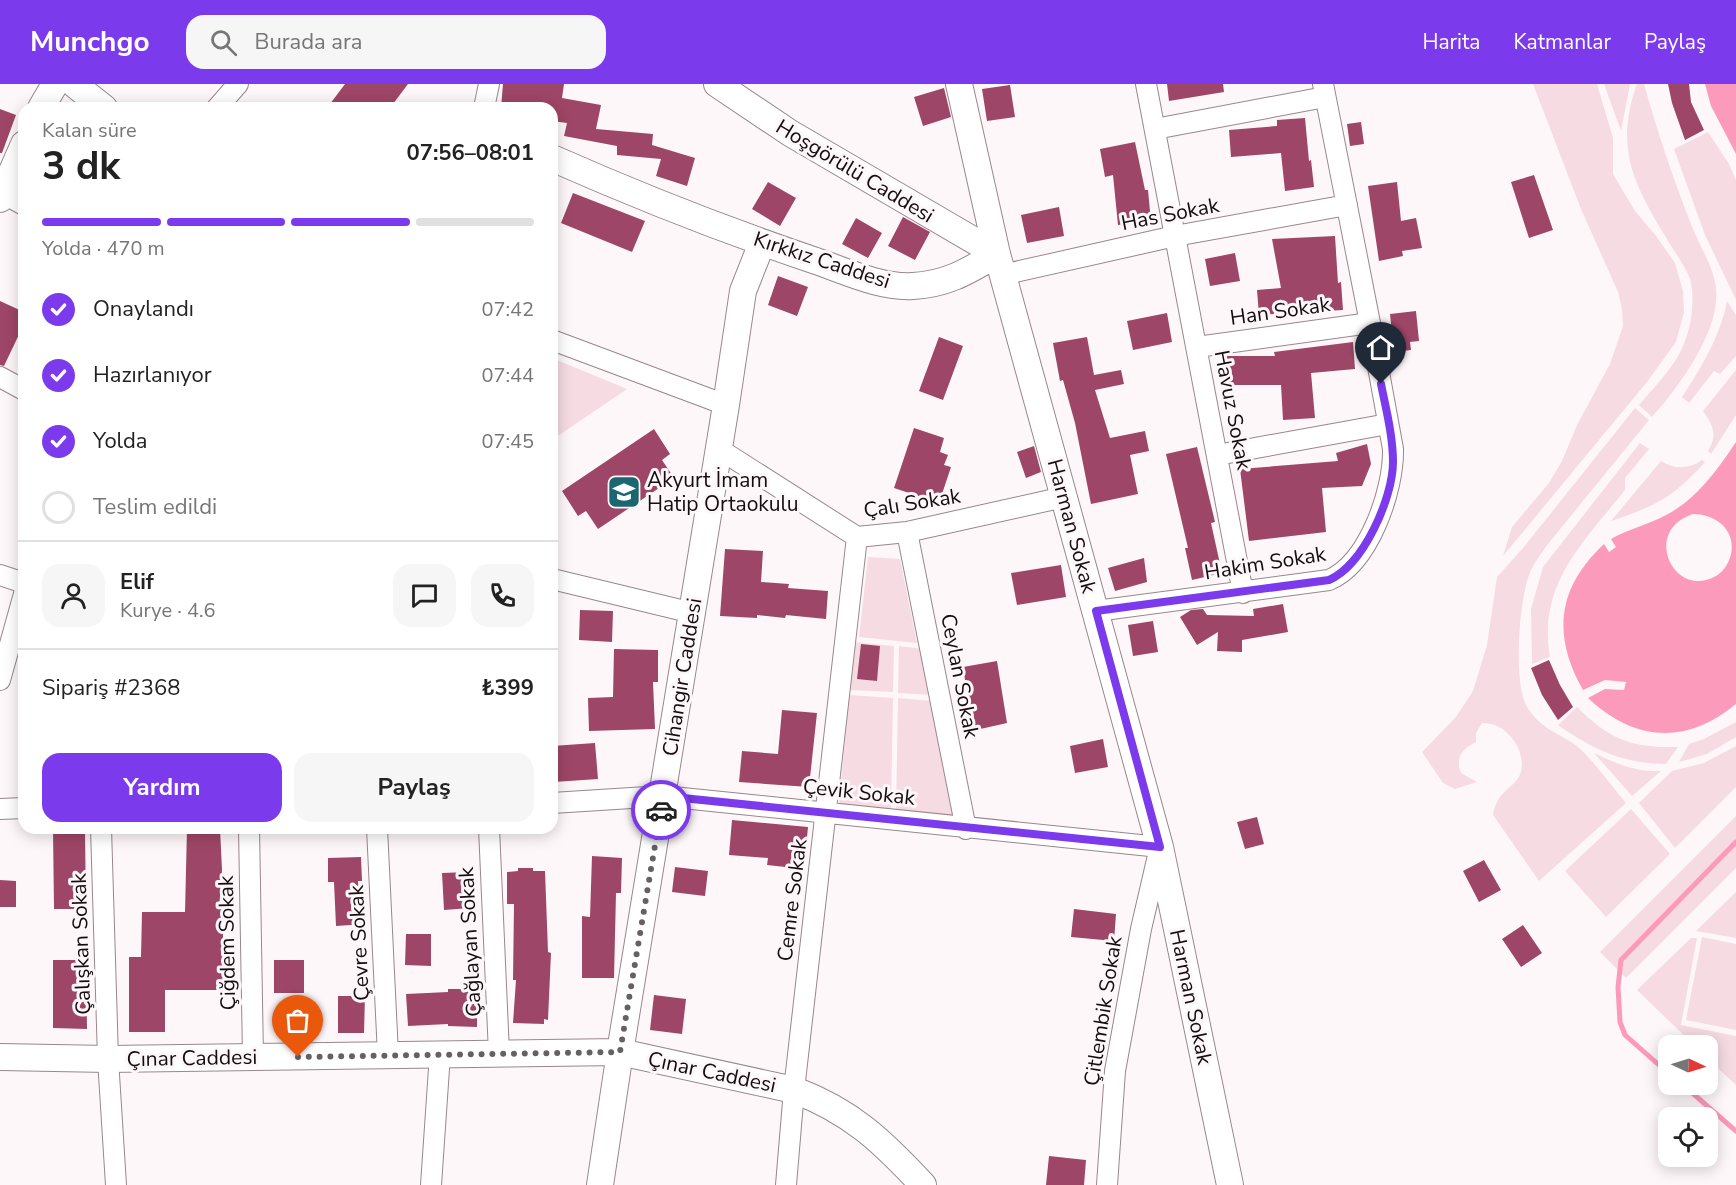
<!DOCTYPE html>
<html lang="tr">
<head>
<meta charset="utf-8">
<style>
  :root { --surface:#fff; --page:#f6f6f6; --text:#222; --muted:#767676; --line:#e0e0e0; --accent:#7c3aed }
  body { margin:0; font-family:"Nunito Sans",sans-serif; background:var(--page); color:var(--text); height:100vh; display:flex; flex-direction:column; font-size:22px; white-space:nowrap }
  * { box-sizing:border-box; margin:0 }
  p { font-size:20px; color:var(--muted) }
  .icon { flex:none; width:33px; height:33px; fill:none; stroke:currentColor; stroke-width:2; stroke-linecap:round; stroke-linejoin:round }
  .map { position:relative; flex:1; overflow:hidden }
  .side { position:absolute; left:18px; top:18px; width:540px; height:732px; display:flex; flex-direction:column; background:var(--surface); border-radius:18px; box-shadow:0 3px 15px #0003 }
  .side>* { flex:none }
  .needle { width:39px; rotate:94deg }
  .buttons { position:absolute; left:1658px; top:951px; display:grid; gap:12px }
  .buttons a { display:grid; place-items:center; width:60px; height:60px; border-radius:12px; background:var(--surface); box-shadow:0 3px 15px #0003; font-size:30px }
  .pin { position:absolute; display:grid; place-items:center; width:51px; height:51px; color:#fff; margin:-62px -26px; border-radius:50% 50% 50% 0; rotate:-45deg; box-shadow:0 0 6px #0007 }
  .pin .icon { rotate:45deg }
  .courier { position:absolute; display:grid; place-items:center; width:60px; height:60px; margin:-30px; border:4px solid #7c3aed; border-radius:50%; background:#fff; color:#222; box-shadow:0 2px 8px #0007 }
  .overview em { font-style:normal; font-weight:700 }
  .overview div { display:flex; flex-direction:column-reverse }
  .overview { display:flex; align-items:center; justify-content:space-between; height:102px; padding:0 24px }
  h1 { font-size:39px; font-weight:700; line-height:45px }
  .bar { display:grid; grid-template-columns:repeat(4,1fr); gap:9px 6px; align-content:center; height:72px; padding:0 24px }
  .bar i { height:8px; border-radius:4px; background:var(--line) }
  .bar .current { background:var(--accent) }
  .bar p { grid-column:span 4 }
  .line { display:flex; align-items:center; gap:15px; padding:0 24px; border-top:2px solid var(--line) }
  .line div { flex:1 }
  .round { display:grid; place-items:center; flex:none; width:63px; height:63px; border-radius:18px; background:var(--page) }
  ol { padding:0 24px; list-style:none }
  li { display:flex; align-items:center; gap:18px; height:66px }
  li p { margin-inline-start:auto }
  li .icon { padding:6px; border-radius:50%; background:var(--accent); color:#fff; stroke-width:4 }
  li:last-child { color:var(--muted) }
  li i { width:33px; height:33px; border:3px solid var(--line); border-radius:50% }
  .cta { display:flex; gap:12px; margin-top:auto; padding:12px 24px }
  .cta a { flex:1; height:69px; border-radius:18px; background:var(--accent); color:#fff; font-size:24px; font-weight:700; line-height:69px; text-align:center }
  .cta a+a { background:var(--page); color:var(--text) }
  header { display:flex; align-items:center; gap:36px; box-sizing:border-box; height:84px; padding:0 30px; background:var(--accent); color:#fff }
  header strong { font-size:28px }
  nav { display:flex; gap:33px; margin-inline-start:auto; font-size:21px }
  .search { width:420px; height:54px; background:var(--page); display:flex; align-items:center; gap:15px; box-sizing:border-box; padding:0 21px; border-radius:18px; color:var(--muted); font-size:22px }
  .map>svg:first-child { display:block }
  .green { fill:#f6dbe2 }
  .water { fill:#fc9abb; fill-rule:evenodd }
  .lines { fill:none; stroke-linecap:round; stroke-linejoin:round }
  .stream { stroke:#fc9abb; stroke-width:5 }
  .building { fill:#9e4667 }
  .minor-casing { stroke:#98878c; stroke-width:22 }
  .tertiary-casing { stroke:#98878c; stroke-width:28 }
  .minor { stroke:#fff; stroke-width:20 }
  .tertiary { stroke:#fff; stroke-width:26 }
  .done { stroke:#666062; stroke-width:6; stroke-dasharray:0 10.8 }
  .route { stroke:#7c3aed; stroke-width:8 }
  .labels { text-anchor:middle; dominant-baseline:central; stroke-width:6; stroke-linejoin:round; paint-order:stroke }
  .street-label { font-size:21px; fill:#140e10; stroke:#fef7f9 }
  .poi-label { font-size:21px; fill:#140e10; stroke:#fef7f9; text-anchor:start }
</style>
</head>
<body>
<header>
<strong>Munchgo</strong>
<div class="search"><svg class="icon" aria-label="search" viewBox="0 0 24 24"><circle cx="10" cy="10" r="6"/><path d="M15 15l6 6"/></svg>Burada ara</div>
<nav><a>Harita</a><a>Katmanlar</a><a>Paylaş</a></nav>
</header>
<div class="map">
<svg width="1736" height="1101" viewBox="0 0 1736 1101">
  <rect width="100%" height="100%" fill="#fef7f9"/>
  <!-- green -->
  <path class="green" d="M1533 0H1597L1613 54V90L1635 127 1656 152 1675 179 1683 207 1684 228 1676 258 1647 298 1503 472 1512 443 1549 399 1562 377 1577 341 1610 280 1623 242 1622 225 1618 208 1581 125Z
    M1604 0H1630L1621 47Z
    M1637 0H1644C1657 47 1673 94 1691 140 1699 162 1713 180 1716 204 1721 246 1679 303 1652 333L1639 321C1656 301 1678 280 1686 254 1692 238 1695 212 1690 195 1685 181 1674 168 1667 155 1634 101 1614 64 1637 0Z
    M1708 48 1729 80 1736 96V216L1705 151 1674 65Z
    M1727 217 1736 231V272L1720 290 1714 287 1689 319 1682 313C1702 282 1720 253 1727 217Z
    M552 274 627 305 552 356Z
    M1736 286V331L1711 370 1708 367C1718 351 1713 341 1703 327Z
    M1635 324 1649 336 1548 460C1541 470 1533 480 1529 491 1519 518 1513 599 1527 623 1539 643 1556 648 1574 660 1588 669 1613 704 1626 719L1539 797 1493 731C1496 713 1504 709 1516 697 1527 685 1521 664 1511 653 1503 644 1495 639 1482 639L1476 649V658C1462 665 1455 673 1461 689L1477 698 1455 705 1443 699 1422 668 1456 633 1473 607 1487 561 1497 493 1523 464Z
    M1640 359 1649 365 1625 394V406C1584 458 1537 500 1550 573L1532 580 1531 525 1543 483Z
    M1702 376 1705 378C1674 413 1654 423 1611 437L1661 377C1675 386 1689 385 1702 376Z
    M868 473 900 475 917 559 859 553Z
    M854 558 894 562 893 608 850 606Z
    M899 562 923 565 931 611 898 609Z
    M849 611 893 614 891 726 839 720Z
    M898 614 932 617 953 734 896 727Z
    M1577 623C1610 656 1632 664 1678 663L1666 680C1624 680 1592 665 1558 641Z
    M1736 638V653L1707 670 1679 678 1689 660 1704 655Z
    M1736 662V703L1675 764 1639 719 1672 687 1704 679Z
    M1594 669C1617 680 1635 688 1661 687L1632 712Z
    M1631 725 1670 770 1606 833 1565 787Z
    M1736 732V784L1626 894 1600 868Z
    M1736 808V854L1696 847Z
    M1702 853 1736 860V946L1686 936Z
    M1691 854H1697L1681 941 1736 952V1001L1707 974V962L1694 961 1637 906Z"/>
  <!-- water -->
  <path class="water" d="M1705 0H1736V70L1711 22Z
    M1736 358V620C1686 661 1635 658 1588 614L1605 605 1624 606 1626 598 1605 596 1583 606C1552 551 1557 504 1604 460L1609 468 1616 463 1611 455C1628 445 1648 441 1666 431 1696 416 1718 385 1736 358ZM1693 430C1715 430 1736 445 1731 470 1729 479 1724 487 1716 492 1674 516 1641 447 1693 430Z"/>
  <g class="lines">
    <!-- stream -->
    <path class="stream" d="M1668 989 1625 951 1620 938 1618 903 1621 876 1736 758
      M1682 1000 1736 1047"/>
  </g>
  <!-- building -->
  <path class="building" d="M345 0H408L390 24H327Z
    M503 0H564L562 14 601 21 596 45 653 50 652 61 695 74 687 102 656 92 661 75 617 71V62L564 52 567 39 552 37V24H501Z
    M1167 0H1223L1224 8 1169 17Z
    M1668 0H1689L1691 18 1704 46 1685 56 1672 19Z
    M1010 1 1015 33 987 37 982 5Z
    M944 4 951 33 923 42 914 13Z
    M0 25 16 31 2 69H0Z
    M1305 34 1309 77 1311 76 1314 103 1285 107 1281 69 1231 73 1229 46 1277 42V36Z
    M1361 38 1364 60 1350 62 1347 40Z
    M1135 58 1145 106H1148L1151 138 1118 141 1113 91 1105 93 1100 65Z
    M1534 91 1553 146 1529 154 1511 98Z
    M768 98 796 114 780 142 752 125Z
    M1397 98 1401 137 1416 134 1422 164 1402 167 1403 172 1379 177 1368 102Z
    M573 109 645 137 632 168 561 139Z
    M1059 123 1064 152 1027 159 1021 131Z
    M903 133 930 148 915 176 888 162Z
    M856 134 882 149 868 174 842 160Z
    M1335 152 1338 199 1341 198 1343 226 1259 231 1257 206 1281 204 1272 155Z
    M1235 169 1240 197 1210 202 1205 175Z
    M778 192 808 203 797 232 768 221Z
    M0 217 24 228V240L4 282 0 281Z
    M1416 227 1419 257 1410 258 1411 266 1394 268 1390 230Z
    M1167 229 1172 258 1133 266 1127 237Z
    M939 253 963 262 943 316 919 307Z
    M1087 253 1094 291 1121 286 1124 300 1095 306 1110 354 1145 347 1149 367 1130 371 1138 410 1091 420 1075 339 1063 296 1060 297 1053 259Z
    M1353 258 1355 285 1311 289 1315 334 1283 336 1281 301H1222V272H1275L1274 268Z
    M914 344 944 354 940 368 948 371 944 381 951 383 939 419 894 404Z
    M654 345 670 370 662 376 674 394 598 445 586 427 578 432 562 407Z
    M1367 360 1371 380 1362 402 1322 404 1326 448 1249 457 1240 385 1338 377 1336 369Z
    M1034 362 1041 388 1026 394 1017 368Z
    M1197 363 1215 438 1211 439 1222 489 1192 496 1185 464H1188L1166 370Z
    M725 465 763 467 761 498 789 500 788 504 828 507 826 535 786 531 785 534 757 531V534L720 532Z
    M1144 474 1147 498 1115 507 1108 484Z
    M1061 481 1066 513 1017 521 1011 489Z
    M1283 520 1288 548 1242 556V568L1217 567 1218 548 1197 561 1180 533 1191 526 1203 525 1207 531 1254 532 1253 525Z
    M580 526 613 527 612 558 579 556Z
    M1153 537 1158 568 1133 572 1128 541Z
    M861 560 880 562 877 597 857 595Z
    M614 565 658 566V598H653L655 645 589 647 588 614 613 613Z
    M1549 576 1560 601 1573 623 1558 636 1542 611 1531 584Z
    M997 577 1007 639 967 648 963 623 969 622 963 583Z
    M782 626 817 629 809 703 739 698 742 667 778 670Z
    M1103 655 1108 683 1075 689 1070 662Z
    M595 659 598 695 554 698 552 662Z
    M1257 733 1264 760 1245 765 1237 738Z
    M732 736 808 743 804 785 767 781 768 774 729 771Z
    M187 744H220L222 786 219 825H223V865H228V906H165V948H129V873H141L142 828H185Z
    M53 746 85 747 86 825H54Z
    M592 772 622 774 621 809H616L614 894H582V832L590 833Z
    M361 773 362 797H358L359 824H364L365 840 336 842 334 798H328V774Z
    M1484 776 1501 806 1479 818 1463 787Z
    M675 783 708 787 705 812 672 808Z
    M518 784H533V787H545L548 868 551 869 548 936 544 935V940L513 939 516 896H513L514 820H507V788L518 787Z
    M468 788 470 824 444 826 442 789Z
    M0 796 16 797V823H0Z
    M1074 825 1116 830 1114 857 1071 853Z
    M1523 841 1542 869 1521 883 1502 855Z
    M406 850H431V882L405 881Z
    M53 876H86L87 945 53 944Z
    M274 876H304V909H274Z
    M448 905H477V943L448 942V940L408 942 406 910 448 908Z
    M654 911 686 915 682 950 650 946Z
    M338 912H365L364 949H338Z
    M1049 1072 1086 1076 1084 1101H1046Z"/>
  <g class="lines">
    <defs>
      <path id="minor" d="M1146 0 1243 509
        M217 24 238 0
        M484 24 489 0
        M1155 45 1325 13
        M2 109 24 121
        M1002 191 1175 152 1347 121
        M552 256 726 321
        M1197 263 1370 239
        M0 293 24 306
        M719 365 857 453 907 448 1064 413
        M1217 371 1388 340
        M907 448 966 745
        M0 491 24 499
        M552 495 693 529
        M1096 527 1329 496C1369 479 1394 406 1393 365L1370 239 1323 0
        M0 596 24 510
        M552 719 663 712 1160 763 1141 845 1115 987 1107 1101
        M0 725 24 724
        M101 744 108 975 116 1101
        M249 744 253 973
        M377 744 388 971
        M489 744 499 969
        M431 1101 440 970
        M786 1101 794 1006 857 453"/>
      <path id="tertiary" d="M74 0 104 24
        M717 0 790 49 997 170
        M959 0 997 170 1160 763 1230 1101
        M41 24 55 0
        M552 74C638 112 727 147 816 177 845 187 881 204 913 202 948 200 968 187 997 170
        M0 115 24 60
        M0 973 108 975 620 968 794 1006C851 1027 883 1058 923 1101
        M600 1101 620 968 726 321 743 207 762 159"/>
    </defs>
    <!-- minor casing -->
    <use href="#minor" class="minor-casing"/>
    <!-- tertiary casing -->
    <use href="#tertiary" class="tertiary-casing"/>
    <!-- minor -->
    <use href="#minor" class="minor"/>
    <!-- tertiary -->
    <use href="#tertiary" class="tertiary"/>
  </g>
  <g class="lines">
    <!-- done -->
    <path class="done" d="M298 973 620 968 661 726"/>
    <!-- route -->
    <path class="route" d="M661 726 663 712 1160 763 1096 527 1329 496C1363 482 1393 414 1393 378 1393 352 1386 325 1381 300"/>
  </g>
  <!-- icons -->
  <defs>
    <symbol id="school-square" viewBox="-11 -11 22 22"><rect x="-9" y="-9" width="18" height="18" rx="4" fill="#1b6670" stroke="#fef7f9"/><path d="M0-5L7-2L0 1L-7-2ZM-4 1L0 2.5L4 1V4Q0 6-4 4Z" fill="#fff"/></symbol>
  </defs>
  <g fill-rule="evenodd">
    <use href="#school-square" x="605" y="389" width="38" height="38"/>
  </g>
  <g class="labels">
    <!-- street labels -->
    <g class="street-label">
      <text transform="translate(855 87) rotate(31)">Hoşgörülü Caddesi</text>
      <text transform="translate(1170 130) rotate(-11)">Has Sokak</text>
      <text transform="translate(822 176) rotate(18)">Kırkkız Caddesi</text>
      <text transform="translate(1280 227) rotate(-8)">Han Sokak</text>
      <text transform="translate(1233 326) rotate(79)">Havuz Sokak</text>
      <text transform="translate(912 419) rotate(-9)">Çalı Sokak</text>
      <text transform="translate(1072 442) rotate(75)">Harman Sokak</text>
      <text transform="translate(1265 479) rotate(-9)">Hakim Sokak</text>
      <text transform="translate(960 592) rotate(79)">Ceylan Sokak</text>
      <text transform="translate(682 593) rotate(-81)">Cihangir Caddesi</text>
      <text transform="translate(859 708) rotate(6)">Çevik Sokak</text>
      <text transform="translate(792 816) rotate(-83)">Cemre Sokak</text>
      <text transform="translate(470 858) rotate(-93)">Çağlayan Sokak</text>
      <text transform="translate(227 859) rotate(-91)">Çiğdem Sokak</text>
      <text transform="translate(359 859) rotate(-93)">Çevre Sokak</text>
      <text transform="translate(81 860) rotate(-92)">Çalışkan Sokak</text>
      <text transform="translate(1191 913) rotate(78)">Harman Sokak</text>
      <text transform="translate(1103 927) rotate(-81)">Çitlembik Sokak</text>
      <text transform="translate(192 974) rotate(-1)">Çınar Caddesi</text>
      <text transform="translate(712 988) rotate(12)">Çınar Caddesi</text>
    </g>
    <!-- poi labels -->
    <g class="poi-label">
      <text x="647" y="396">Akyurt İmam<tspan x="647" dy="24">Hatip Ortaokulu</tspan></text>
    </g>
  </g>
</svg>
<div class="buttons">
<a><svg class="needle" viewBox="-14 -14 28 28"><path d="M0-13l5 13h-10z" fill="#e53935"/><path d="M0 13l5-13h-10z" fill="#767676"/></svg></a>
<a><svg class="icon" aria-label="locate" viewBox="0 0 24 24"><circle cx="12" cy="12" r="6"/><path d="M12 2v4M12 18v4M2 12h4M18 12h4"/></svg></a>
</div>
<div class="pin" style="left:298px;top:973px;background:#ea580c"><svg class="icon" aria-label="bag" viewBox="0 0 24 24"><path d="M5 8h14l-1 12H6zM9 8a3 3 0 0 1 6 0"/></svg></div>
<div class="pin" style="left:1381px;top:300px;background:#1f2937"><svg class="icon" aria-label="home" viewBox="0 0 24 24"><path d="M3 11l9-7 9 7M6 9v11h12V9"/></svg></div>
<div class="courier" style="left:661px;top:726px"><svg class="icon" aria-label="car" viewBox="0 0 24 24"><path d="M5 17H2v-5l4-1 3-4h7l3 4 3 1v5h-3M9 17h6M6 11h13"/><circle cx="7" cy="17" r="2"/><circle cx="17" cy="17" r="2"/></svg></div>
<section class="side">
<div class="overview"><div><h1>3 dk</h1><p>Kalan süre</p></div><em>07:56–08:01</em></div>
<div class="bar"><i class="current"></i><i class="current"></i><i class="current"></i><i></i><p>Yolda · 470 m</p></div>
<ol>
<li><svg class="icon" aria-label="check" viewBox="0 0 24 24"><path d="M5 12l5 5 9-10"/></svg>Onaylandı<p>07:42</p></li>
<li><svg class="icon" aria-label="check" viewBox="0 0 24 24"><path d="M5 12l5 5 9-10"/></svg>Hazırlanıyor<p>07:44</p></li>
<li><svg class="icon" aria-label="check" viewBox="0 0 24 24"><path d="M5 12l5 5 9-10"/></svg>Yolda<p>07:45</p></li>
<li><i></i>Teslim edildi</li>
</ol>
<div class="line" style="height:108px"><a class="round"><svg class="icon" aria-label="person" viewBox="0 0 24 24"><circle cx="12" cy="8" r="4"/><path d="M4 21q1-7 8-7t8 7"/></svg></a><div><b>Elif</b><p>Kurye · 4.6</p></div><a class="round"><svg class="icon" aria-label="chat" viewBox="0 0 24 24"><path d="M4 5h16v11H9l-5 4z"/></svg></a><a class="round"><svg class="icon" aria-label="phone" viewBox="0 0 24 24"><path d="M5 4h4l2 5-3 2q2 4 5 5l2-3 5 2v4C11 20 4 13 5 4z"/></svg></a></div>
<div class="line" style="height:78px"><div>Sipariş #2368</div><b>₺399</b></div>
<div class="cta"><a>Yardım</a><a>Paylaş</a></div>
</section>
</div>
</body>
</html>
